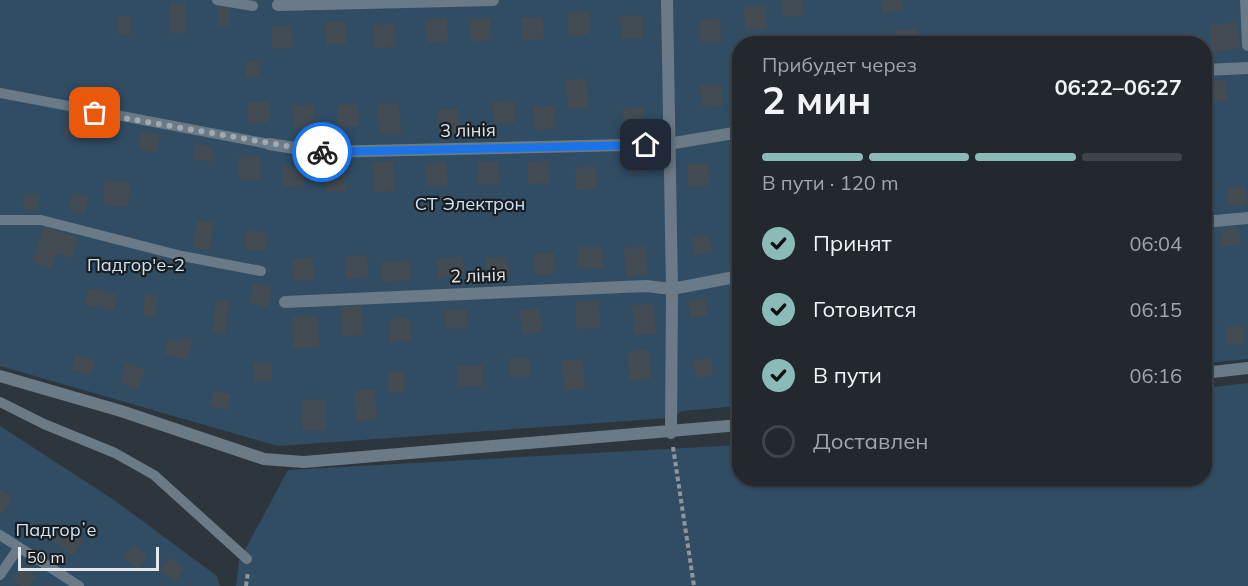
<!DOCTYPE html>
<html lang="ru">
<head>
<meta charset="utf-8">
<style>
  :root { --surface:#22282e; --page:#2e343a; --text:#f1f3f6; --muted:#a2a6aa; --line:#3f444a; --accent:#8bbbb9 }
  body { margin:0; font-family:Mulish,sans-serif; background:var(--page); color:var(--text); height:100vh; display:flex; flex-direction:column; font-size:22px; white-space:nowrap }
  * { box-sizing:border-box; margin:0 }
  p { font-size:20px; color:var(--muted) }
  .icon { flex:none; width:33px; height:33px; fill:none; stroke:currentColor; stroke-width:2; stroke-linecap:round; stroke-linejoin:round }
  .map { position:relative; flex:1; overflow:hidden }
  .sheet { position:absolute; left:732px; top:36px; width:480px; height:450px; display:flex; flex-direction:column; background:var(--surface); border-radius:24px; box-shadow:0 2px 4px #0004,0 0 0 2px var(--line) }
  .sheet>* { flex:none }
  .scale { position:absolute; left:18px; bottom:15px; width:141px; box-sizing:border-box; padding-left:6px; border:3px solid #e1e7eb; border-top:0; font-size:16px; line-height:21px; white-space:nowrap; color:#e1e7eb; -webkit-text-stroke:4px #191d20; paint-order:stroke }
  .pin { position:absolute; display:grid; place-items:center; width:51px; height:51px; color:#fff; margin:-26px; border-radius:12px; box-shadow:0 3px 9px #0006 }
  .courier { position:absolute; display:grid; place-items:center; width:60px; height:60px; margin:-30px; border:4px solid #1a73e8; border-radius:50%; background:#fff; color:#222; box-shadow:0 2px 8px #0007 }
  .overview em { font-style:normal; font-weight:700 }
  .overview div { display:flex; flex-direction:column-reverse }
  .overview { display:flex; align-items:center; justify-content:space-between; height:102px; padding:0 30px }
  h1 { font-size:39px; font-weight:700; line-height:45px }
  .bar { display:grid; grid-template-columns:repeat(4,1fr); gap:9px 6px; align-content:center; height:72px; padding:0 30px }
  .bar i { height:8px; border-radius:4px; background:var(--line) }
  .bar .selected { background:var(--accent) }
  .bar p { grid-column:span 4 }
  ol { padding:0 30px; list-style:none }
  li { display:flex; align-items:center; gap:18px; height:66px }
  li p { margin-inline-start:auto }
  li .icon { padding:6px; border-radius:50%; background:var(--accent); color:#111; stroke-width:4 }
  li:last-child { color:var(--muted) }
  li i { width:33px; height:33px; border:3px solid var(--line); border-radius:50% }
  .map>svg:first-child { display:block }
  .green { fill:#304d64 }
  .building { fill:#434b53 }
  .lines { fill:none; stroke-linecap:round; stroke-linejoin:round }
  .path { stroke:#8f969b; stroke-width:4; stroke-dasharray:4.5 3; stroke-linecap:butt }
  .service { stroke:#6a7a87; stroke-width:10 }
  .minor { stroke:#6a7a87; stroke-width:12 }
  .done { stroke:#a2a9ae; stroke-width:6; stroke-dasharray:0 10.8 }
  .route { stroke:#1a73e8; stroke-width:8 }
  .labels { text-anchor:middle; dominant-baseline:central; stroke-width:4.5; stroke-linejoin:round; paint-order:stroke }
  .street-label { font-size:18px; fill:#e1e7eb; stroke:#191d20 }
  .park-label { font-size:18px; fill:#cce3f7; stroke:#191d20 }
</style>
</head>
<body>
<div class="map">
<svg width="1248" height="586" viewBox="0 0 1248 586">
  <rect width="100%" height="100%" fill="#2e363d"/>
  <!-- green -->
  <path class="green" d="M0 0H1248V359L1205 363 1204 44H740L739 406 682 411 670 418 278 446 0 366Z
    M1248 383V586H236L239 561 288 470 739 445 740 478H1204L1205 388Z
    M0 426 114 500 217 576 220 586H0Z"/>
  <!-- building -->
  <path class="building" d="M782 0H803L804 15 783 17Z
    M881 0H902L903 11 882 13Z
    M170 3H186V33H170Z
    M765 6 767 29 745 30 744 7Z
    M218 7H230V27L218 26Z
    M589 12 590 35 569 36 567 13Z
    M642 15 643 38 622 39 620 16Z
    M130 16 131 34H117V17Z
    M543 17 544 39 522 41 521 18Z
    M447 18 448 41 427 43 425 20Z
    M491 18 492 40 471 42 470 19Z
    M720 18 721 41 700 42 699 20Z
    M345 21 347 44 326 45 324 22Z
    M1237 22 1240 48 1212 52 1209 25Z
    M395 24 396 47 375 48 373 25Z
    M292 25 293 47 272 49 271 26Z
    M916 29 917 44H895L894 30Z
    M1197 38 1198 44H1169V41Z
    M246 61 260 62 259 78 245 77Z
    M587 78 589 108 568 109 566 80Z
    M1226 80 1228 100 1208 102 1206 81Z
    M721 84 723 106 702 108 700 85Z
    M514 100 515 123 494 124 492 102Z
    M269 101 270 123 249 124 247 102Z
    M399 103 401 133 380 134 377 105Z
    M314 104 315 127 294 129 292 106Z
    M358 104 359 126 338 127 337 105Z
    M555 106 556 128 535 130 533 107Z
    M643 107 645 130 624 131 622 109Z
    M459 109 461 132 439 133 438 110Z
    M67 117 84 121 80 138 63 134Z
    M140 132 159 134 158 152 139 150Z
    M195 144 214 147 212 162 193 159Z
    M650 149 651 172 630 173 628 150Z
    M260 156 261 179 239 180 238 157Z
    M548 160 550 183 528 184 527 162Z
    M393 161 395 191 374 192 372 162Z
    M498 161 500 184 478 185 477 162Z
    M446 162 448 185 427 186 425 164Z
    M708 163 710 185 688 187 687 164Z
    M303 164 304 186 283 187 282 165Z
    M596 166 597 189 576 190 575 168Z
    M345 168 347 191 325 192 324 169Z
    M105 180 130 182 128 207 103 205Z
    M1246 187 1247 205 1228 206 1227 188Z
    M25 193 40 195 37 211 22 208Z
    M73 193 89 197 85 214 69 210Z
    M196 221 213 222 211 249 193 247Z
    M44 227 78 238 72 258 57 253 52 269 32 262Z
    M1221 228H1239L1241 245 1222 246Z
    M247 230 268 233 266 252 244 249Z
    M709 235 712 252 694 255 691 238Z
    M646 246 648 275 626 277 624 248Z
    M577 247H603V269L577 268Z
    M555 253 556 274 535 275 534 254Z
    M367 255 368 277 346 279 345 256Z
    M462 256 465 275 438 278 436 259Z
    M508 256 510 277 487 278 485 258Z
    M313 257 314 280 293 281 292 259Z
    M409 260 411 280 382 282 381 262Z
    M253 283 272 287 268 307 249 303Z
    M88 289 117 294 114 310 85 305Z
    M145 294 158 295 156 317 143 316Z
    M705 298 708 316 691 318 688 301Z
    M216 300 229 301 225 334 212 332Z
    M576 301H599L600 328 576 329Z
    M654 304 656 334 634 335 632 305Z
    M362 305 364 335 342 336 340 307Z
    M540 308 542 332 522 334 520 310Z
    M467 309 468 328 446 329 444 310Z
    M318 316 319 348H293L292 317Z
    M410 318 412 340 390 342 389 319Z
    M1244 326 1245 344 1227 345 1226 327Z
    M182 337 193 340 188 360 164 354 168 338 181 341Z
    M649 350 651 379 629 381 627 351Z
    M75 355 95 360 92 375 71 370Z
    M509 358H529V377H510Z
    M711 358 713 375 696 378 693 360Z
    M583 359 585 389 564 391 562 361Z
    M126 363 145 369 138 389 120 383Z
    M253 363H272V381H254Z
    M483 365V386L458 387 457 366Z
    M404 371 405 392 388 393 387 372Z
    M375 389 377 419 356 421 354 391Z
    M213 391 231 394 228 410 210 406Z
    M325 399 326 430 303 431 301 400Z
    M0 489 13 498 2 514 0 513Z
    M63 526 84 540 73 556 52 541Z
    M133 544 149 556 138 569 123 558Z
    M170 557 186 569 175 582 160 571Z
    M22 565 38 577 30 586H21L12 579Z"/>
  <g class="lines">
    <!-- path -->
    <path class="path" d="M673 447 694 586
      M246 586 248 572"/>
    <!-- service -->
    <path class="service" d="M217 0 253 6
      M0 93 269 144
      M0 220H41L182 256 261 271
      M0 402 44 424 115 453 154 475 247 559
      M0 535 79 586
      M0 575 19 547"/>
    <!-- minor -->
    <path class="minor" d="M667 0 672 289 671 433
      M1246 0 1248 45
      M278 5 493 0
      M1204 70 1248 68
      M269 144 321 152 668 144 740 132
      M1204 222 1248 218
      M285 302 646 286 672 289 740 276
      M1204 373 1248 368
      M0 376 121 411 264 459 304 462 740 425"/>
  </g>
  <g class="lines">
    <!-- done -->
    <path class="done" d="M95 113 322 152"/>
    <!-- route -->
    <path class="route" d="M322 152 646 145"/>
  </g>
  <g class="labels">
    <!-- street labels -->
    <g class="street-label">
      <text transform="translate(468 130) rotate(-1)">3 лінія</text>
      <text transform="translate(478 275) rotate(-2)">2 лінія</text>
    </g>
    <!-- park labels -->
    <g class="park-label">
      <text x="470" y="203">СТ Электрон</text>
      <text x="136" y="264">Падгор'е-2</text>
      <text x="56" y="529">Падгорʼе</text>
    </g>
  </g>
</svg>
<div class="scale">50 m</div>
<div class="pin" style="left:95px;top:113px;background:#ea580c"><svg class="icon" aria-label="bag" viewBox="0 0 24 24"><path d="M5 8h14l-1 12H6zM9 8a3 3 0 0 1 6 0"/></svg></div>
<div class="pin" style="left:646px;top:145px;background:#1f2937"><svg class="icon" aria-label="home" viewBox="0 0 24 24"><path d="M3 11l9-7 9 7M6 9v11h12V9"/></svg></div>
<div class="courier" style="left:322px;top:152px"><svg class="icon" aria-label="bike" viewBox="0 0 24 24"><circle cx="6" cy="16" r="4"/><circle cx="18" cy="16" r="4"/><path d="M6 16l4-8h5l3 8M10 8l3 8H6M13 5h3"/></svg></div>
<section class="sheet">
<div class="overview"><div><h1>2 мин</h1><p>Прибудет через</p></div><em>06:22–06:27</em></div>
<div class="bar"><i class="selected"></i><i class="selected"></i><i class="selected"></i><i></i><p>В пути · 120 m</p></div>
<ol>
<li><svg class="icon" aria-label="check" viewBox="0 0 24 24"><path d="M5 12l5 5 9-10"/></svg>Принят<p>06:04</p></li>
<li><svg class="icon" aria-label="check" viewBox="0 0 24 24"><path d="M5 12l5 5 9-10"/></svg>Готовится<p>06:15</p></li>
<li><svg class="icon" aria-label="check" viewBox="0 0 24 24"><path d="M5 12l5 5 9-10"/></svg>В пути<p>06:16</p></li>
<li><i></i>Доставлен</li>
</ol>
</section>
</div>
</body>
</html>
